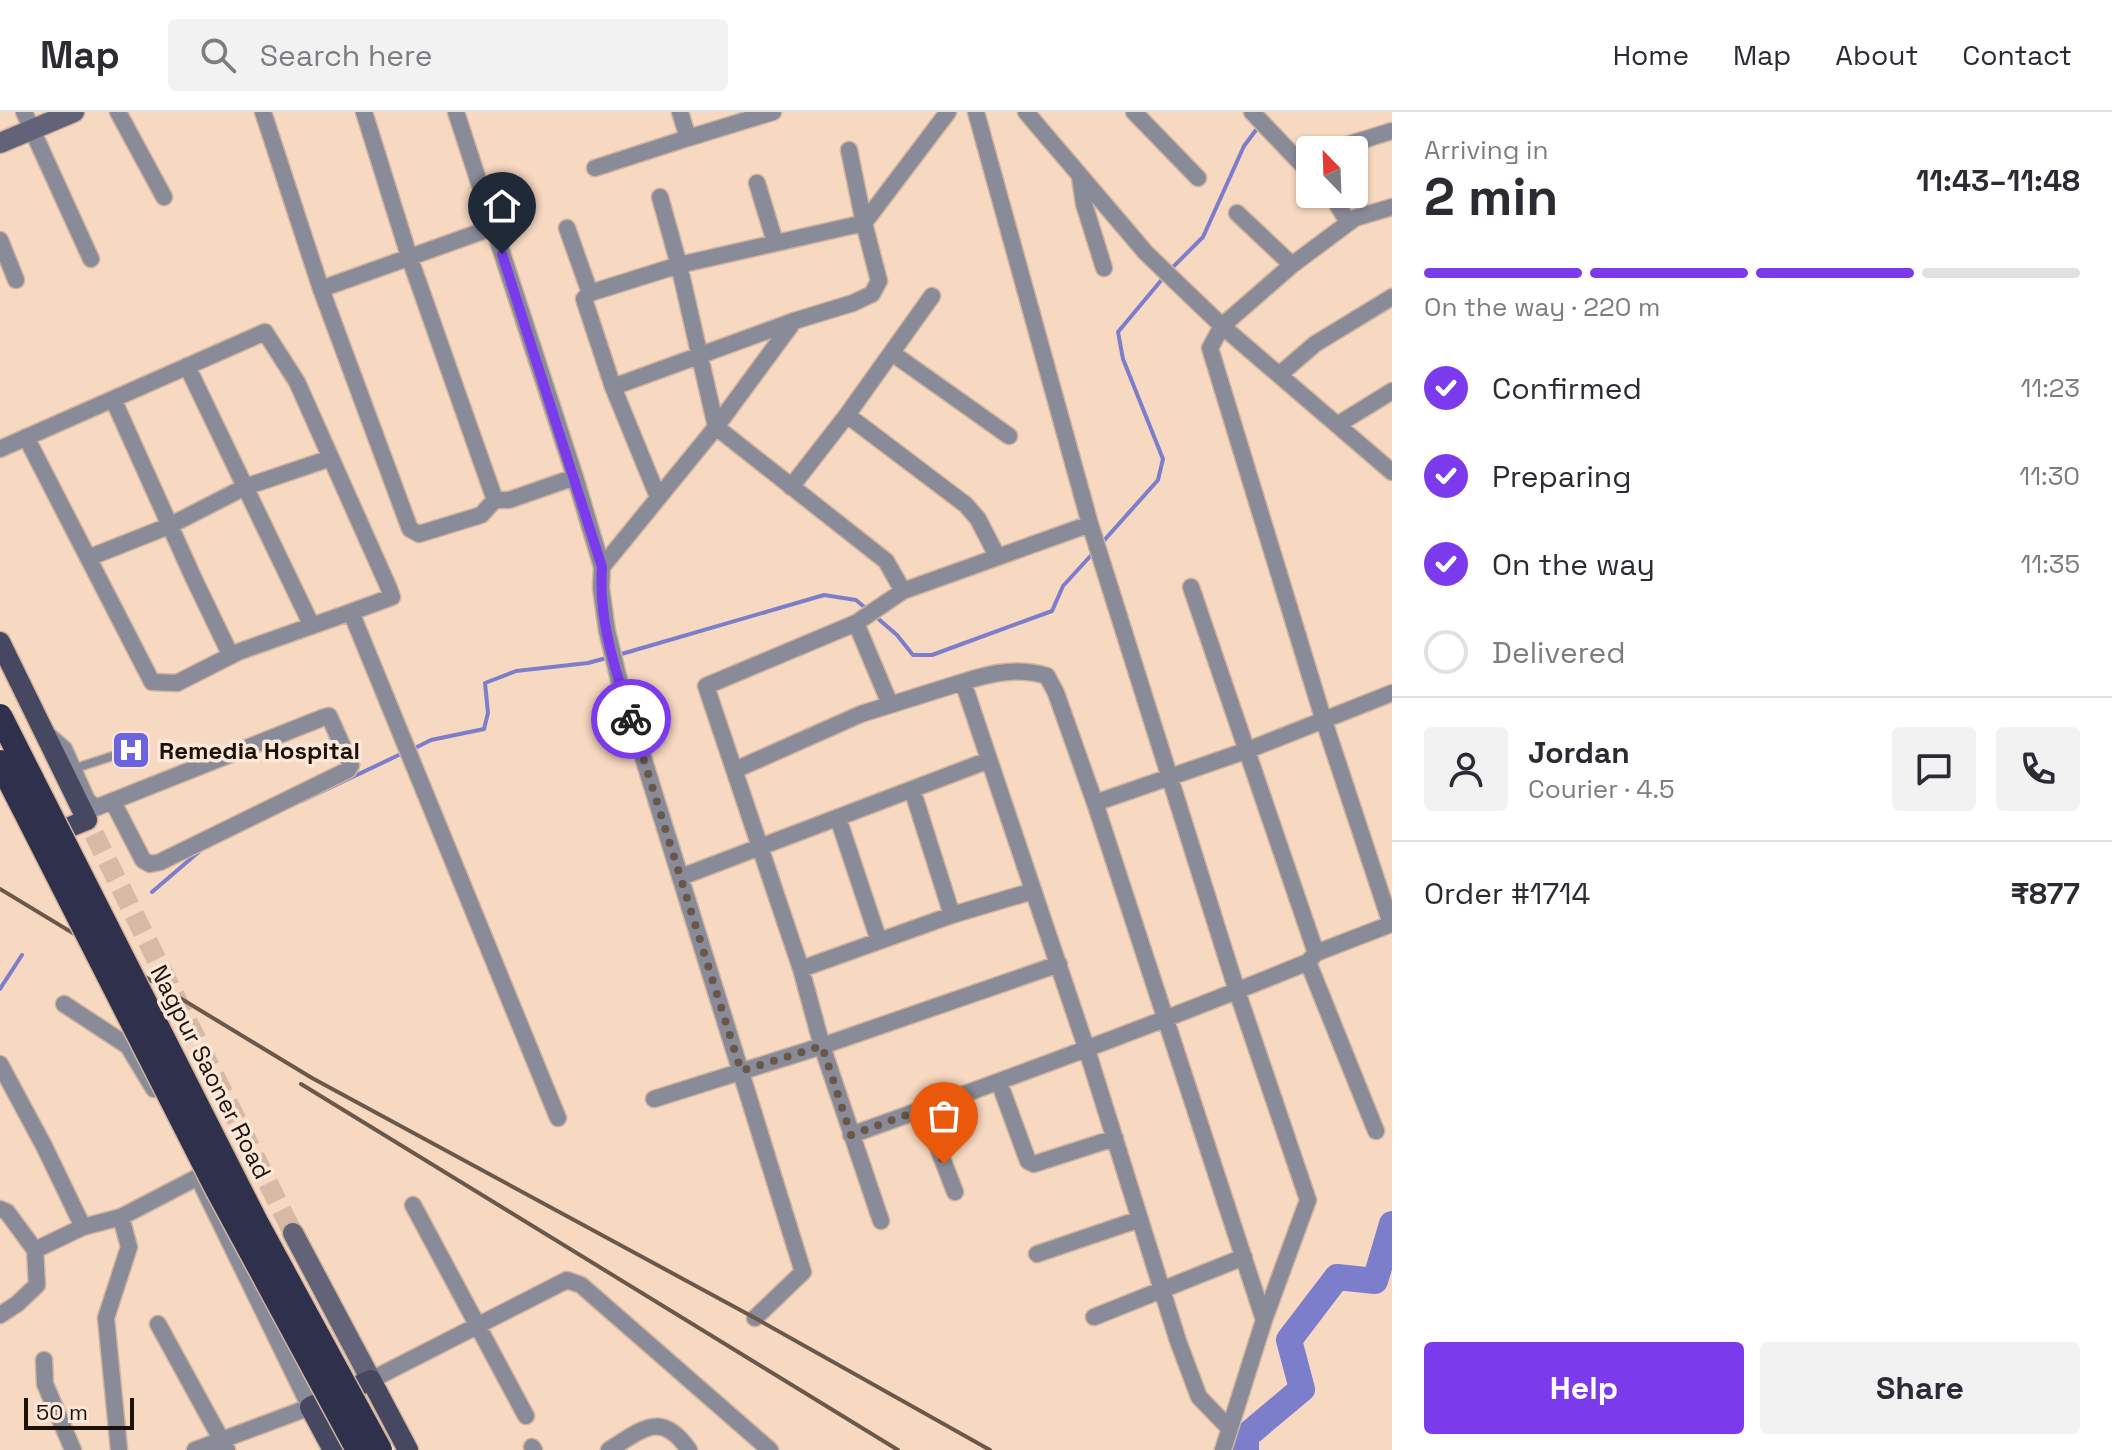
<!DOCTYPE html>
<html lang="en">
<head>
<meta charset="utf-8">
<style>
  :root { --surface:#fff; --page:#f2f2f3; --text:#2b2b33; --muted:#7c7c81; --line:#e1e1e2; --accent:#7c3aed }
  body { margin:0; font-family:"Space Grotesk",sans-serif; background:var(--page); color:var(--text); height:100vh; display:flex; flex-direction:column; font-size:30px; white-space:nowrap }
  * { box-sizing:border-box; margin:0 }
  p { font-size:26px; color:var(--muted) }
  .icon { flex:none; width:44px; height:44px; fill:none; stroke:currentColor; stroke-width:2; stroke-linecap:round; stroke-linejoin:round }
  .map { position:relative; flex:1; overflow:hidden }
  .drawer { display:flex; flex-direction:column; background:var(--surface); width:720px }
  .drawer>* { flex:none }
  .needle { width:52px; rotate:337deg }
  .buttons { position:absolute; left:1296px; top:24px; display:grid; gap:16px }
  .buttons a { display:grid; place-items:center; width:72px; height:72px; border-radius:8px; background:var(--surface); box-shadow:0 2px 6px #0004; font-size:40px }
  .scale { position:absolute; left:24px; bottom:20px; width:110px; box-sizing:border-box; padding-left:8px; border:4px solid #1d120a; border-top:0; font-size:22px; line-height:28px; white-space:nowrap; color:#1d120a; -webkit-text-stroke:6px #fbe8d9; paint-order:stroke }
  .pin { position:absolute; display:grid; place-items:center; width:68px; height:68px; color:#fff; margin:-82px -34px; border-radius:50% 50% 50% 0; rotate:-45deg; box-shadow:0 0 8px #0007 }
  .pin .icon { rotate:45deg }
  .courier { position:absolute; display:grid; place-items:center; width:80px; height:80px; margin:-40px; border:6px solid #7c3aed; border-radius:50%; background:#fff; color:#222; box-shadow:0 2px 10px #0007 }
  .overview em { font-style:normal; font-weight:600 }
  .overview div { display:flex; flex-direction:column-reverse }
  .overview { display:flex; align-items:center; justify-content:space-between; height:136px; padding:0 32px }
  h1 { font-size:52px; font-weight:600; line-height:60px }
  .bar { display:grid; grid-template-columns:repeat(4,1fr); gap:12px 8px; align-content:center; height:96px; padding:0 32px }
  .bar i { height:10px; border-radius:6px; background:var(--line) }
  .bar .on { background:var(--accent) }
  .bar p { grid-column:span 4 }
  .line { display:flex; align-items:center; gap:20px; padding:0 32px; border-top:2px solid var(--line) }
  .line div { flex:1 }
  .round { display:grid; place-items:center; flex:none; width:84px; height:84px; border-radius:8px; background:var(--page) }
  ol { padding:0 32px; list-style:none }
  li { display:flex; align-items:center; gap:24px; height:88px }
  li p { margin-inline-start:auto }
  li .icon { padding:8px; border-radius:50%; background:var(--accent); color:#fff; stroke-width:4 }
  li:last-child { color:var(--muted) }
  li i { width:44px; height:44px; border:4px solid var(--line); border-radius:50% }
  .action { display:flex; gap:16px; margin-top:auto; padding:16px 32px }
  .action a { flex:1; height:92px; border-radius:8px; background:var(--accent); color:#fff; font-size:32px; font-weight:600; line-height:92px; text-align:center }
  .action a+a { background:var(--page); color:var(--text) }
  header { display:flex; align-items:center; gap:48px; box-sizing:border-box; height:112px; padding:0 40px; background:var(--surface); border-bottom:2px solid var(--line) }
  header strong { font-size:38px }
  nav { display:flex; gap:44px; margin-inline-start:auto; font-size:28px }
  .search { width:560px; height:72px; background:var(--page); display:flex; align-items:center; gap:20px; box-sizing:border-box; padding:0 28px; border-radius:8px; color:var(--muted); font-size:30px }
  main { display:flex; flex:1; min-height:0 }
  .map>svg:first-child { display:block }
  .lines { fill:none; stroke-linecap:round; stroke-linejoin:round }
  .stream { stroke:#7d7ecb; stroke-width:4 }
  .river { stroke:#7d7ecb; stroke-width:26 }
  .secondary-tunnel { stroke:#d6baa5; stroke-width:20; stroke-dasharray:20 10; stroke-linecap:butt }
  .lane-casing { stroke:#d0b49f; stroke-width:11 }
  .street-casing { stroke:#d0b49f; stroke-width:19 }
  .secondary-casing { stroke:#d0b49f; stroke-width:23 }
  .primary-casing { stroke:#d0b49f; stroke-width:23 }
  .lane { stroke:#8a8b99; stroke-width:8 }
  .street { stroke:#8a8b99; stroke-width:16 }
  .secondary { stroke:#626378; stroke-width:20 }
  .primary { stroke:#464760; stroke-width:20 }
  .rail { stroke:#6a584a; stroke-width:4 }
  .highway-bridge-casing { stroke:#d0b49f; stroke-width:27; stroke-linecap:butt }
  .highway-bridge { stroke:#2f304b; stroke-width:24 }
  .done { stroke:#69574a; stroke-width:8; stroke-dasharray:0 14.4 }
  .route { stroke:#7c3aed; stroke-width:10 }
  .labels { text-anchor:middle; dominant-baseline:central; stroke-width:7; stroke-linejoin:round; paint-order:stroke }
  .poi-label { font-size:24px; font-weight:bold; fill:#1d120a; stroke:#fbe8d9; text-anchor:start }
  .street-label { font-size:24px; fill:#1d120a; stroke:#fbe8d9 }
</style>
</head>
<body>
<header>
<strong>Map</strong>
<div class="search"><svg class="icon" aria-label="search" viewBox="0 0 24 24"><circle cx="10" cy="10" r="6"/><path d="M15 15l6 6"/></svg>Search here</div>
<nav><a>Home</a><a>Map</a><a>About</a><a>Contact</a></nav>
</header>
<main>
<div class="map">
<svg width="1392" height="1338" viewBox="0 0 1392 1338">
  <rect width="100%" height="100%" fill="#f7d8c0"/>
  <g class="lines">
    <!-- stream -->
    <path class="stream" d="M1170 158 1203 125 1244 34 1259 14
      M1100 433 1158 368 1163 347 1123 247 1118 220 1164 165
      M875 504 897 523 913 543H932L1052 499 1063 474 1095 439
      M618 543 824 483 856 488 869 499
      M411 638 431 628 484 617 488 601 485 571 516 559 588 551 610 545
      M302 689 403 641
      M152 780 201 738
      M0 877 22 843"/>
    <!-- river -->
    <path class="river" d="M1246 1338V1324L1302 1277 1289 1228 1337 1165 1375 1169 1392 1112"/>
    <!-- secondary-tunnel -->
    <path class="secondary-tunnel" d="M94 722 293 1121"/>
    <defs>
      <path id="lane" d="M73 657 131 638"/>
      <path id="street" d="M24 0 91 147
        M118 0 164 85
        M263 0 321 177 410 417 419 422 481 403 495 388
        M364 0 409 144 495 388H509L575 365
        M456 0 575 365 602 455 601 476 607 519 619 568 803 1160 755 1206
        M680 0 688 26 773 0
        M976 0 1090 412 1237 879 1308 1088 1264 1208 1223 1338
        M1026 0 1146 141 1222 214 1392 360
        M1134 0 1198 66
        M1252 0 1310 61
        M1337 36 1392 19
        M849 38 864 111
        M595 56 688 26
        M1080 65 1084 92 1104 156
        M757 71 775 130
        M1331 82 1348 110
        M1237 101 1292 153
        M864 111 948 0
        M567 116 590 181
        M0 128 16 168
        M321 177 494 115
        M892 241 1009 324
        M187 254 312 514
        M1279 263 1315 232 1392 185
        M613 275 794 209
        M113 287 193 465 231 544
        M847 303 966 393 978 407 997 444
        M1337 313 1392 279
        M26 325 152 570 177 571 238 540 351 500
        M0 337 265 220 297 270 388 474 392 485 351 500 558 1006
        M791 375 847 303 932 184
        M658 385 613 275 584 187 590 181 679 153 864 111 879 169 872 182 853 191 794 209 716 315 679 153 660 85
        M88 446 169 414 245 375 331 346
        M602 455 716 315 886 449 903 479
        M1191 475 1316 841
        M856 511 890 592
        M48 623 64 637 87 688 95 696 322 606 329 604 351 653 348 658 160 750 150 752 143 748 113 690
        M735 658 861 602 963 570
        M912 677 952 803
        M1095 691 1248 638 1392 581
        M838 706 879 829
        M681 765 989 648
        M1308 850 1376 1019
        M801 857 952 803 1033 779
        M64 892 128 934 154 977
        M0 952 44 1034 83 1115
        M999 970 1028 1049 1034 1052 1115 1026
        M654 987 822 934 1059 852
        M923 997 955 1080
        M851 1023C1005 968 1157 912 1308 850L1316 841 1391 812 1323 606 1210 236 1222 214 1292 153 1355 106 1392 95
        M413 1093 526 1304
        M0 1097 7 1100 35 1138 83 1115 121 1105 198 1065
        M881 1109 822 934 801 857 706 574 856 511 903 479 1090 412
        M1037 1142 1140 1107
        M0 1203 17 1192 37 1173 35 1138
        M1094 1205 1244 1145
        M158 1212 227 1338
        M44 1248 45 1272 73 1338
        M371 1268 567 1168 581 1173 770 1338
        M1229 1316 1199 1285 1178 1229 1087 938 963 570C991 561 1018 555 1047 564L1056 581 1095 691 1264 1208
        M532 1335 534 1338
        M119 1338 106 1206 129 1135 121 1105
        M195 1338 310 1295 198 1065
        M609 1338C643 1317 661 1298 689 1338"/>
      <path id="secondary" d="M0 31 74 0
        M293 1121 371 1268"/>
      <path id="primary" d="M0 530 87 708 45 725
        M333 1338 310 1295 371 1268 408 1338"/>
    </defs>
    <!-- lane casing -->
    <use href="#lane" class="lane-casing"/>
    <!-- street casing -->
    <use href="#street" class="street-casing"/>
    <!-- secondary casing -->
    <use href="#secondary" class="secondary-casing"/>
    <!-- primary casing -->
    <use href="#primary" class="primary-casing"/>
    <!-- lane -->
    <use href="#lane" class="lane"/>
    <!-- street -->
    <use href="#street" class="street"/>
    <!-- secondary -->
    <use href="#secondary" class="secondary"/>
    <!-- primary -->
    <use href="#primary" class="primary"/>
    <!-- rail -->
    <path class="rail" d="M0 777 312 966 755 1206 990 1338
      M301 972 898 1338"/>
    <defs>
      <path id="highway-bridge" d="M0 604 256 1110 380 1338
        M0 650 216 1075 358 1338"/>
    </defs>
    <!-- highway-bridge casing -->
    <use href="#highway-bridge" class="highway-bridge-casing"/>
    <!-- highway-bridge -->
    <use href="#highway-bridge" class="highway-bridge"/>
  </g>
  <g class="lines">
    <!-- done -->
    <path class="done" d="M631 607 741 959 822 934 851 1023 923 997 944 1052"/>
    <!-- route -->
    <path class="route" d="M502 142 602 455C598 506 615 558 631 607"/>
  </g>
  <!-- icons -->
  <defs>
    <symbol id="hospital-square" viewBox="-11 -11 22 22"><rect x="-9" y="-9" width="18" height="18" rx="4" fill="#6c64de" stroke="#fbe8d9"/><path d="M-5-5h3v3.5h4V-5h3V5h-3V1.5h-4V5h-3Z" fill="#fff"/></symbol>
  </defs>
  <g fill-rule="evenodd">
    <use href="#hospital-square" x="109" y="616" width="44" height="44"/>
  </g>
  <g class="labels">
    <!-- poi labels -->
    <g class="poi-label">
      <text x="159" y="638">Remedia Hospital</text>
    </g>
    <!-- street labels -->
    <g class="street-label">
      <text transform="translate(211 960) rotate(63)">Nagpur Saoner Road</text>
    </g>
  </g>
</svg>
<div class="buttons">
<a><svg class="needle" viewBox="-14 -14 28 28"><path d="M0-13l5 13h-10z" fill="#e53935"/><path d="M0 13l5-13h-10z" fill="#7c7c81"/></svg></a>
</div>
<div class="scale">50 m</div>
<div class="pin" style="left:944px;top:1052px;background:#ea580c"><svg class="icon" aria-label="bag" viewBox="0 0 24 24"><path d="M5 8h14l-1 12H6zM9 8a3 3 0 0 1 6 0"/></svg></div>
<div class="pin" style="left:502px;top:142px;background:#1f2937"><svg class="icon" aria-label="home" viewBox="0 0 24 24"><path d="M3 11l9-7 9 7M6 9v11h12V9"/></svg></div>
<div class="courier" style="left:631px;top:607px"><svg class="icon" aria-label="bike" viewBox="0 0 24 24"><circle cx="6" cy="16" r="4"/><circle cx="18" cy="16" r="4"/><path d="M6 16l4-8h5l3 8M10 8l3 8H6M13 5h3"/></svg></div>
</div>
<section class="drawer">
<div class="overview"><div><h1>2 min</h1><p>Arriving in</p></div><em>11:43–11:48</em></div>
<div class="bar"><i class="on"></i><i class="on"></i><i class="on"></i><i></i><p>On the way · 220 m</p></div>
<ol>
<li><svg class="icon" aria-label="check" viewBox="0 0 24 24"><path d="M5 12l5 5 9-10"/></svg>Confirmed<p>11:23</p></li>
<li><svg class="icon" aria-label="check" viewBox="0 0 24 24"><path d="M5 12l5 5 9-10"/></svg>Preparing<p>11:30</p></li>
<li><svg class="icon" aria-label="check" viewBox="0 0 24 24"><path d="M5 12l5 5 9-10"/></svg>On the way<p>11:35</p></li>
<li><i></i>Delivered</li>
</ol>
<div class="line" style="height:144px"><a class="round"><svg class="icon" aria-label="person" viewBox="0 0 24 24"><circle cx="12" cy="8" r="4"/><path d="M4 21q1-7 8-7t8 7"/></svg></a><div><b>Jordan</b><p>Courier · 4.5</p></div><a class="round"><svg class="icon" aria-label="chat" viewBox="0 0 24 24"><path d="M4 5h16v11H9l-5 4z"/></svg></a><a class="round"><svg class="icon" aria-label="phone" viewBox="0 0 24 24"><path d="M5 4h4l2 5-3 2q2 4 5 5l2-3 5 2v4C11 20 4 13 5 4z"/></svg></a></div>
<div class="line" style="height:104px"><div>Order #1714</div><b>₹877</b></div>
<div class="action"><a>Help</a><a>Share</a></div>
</section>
</main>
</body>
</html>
